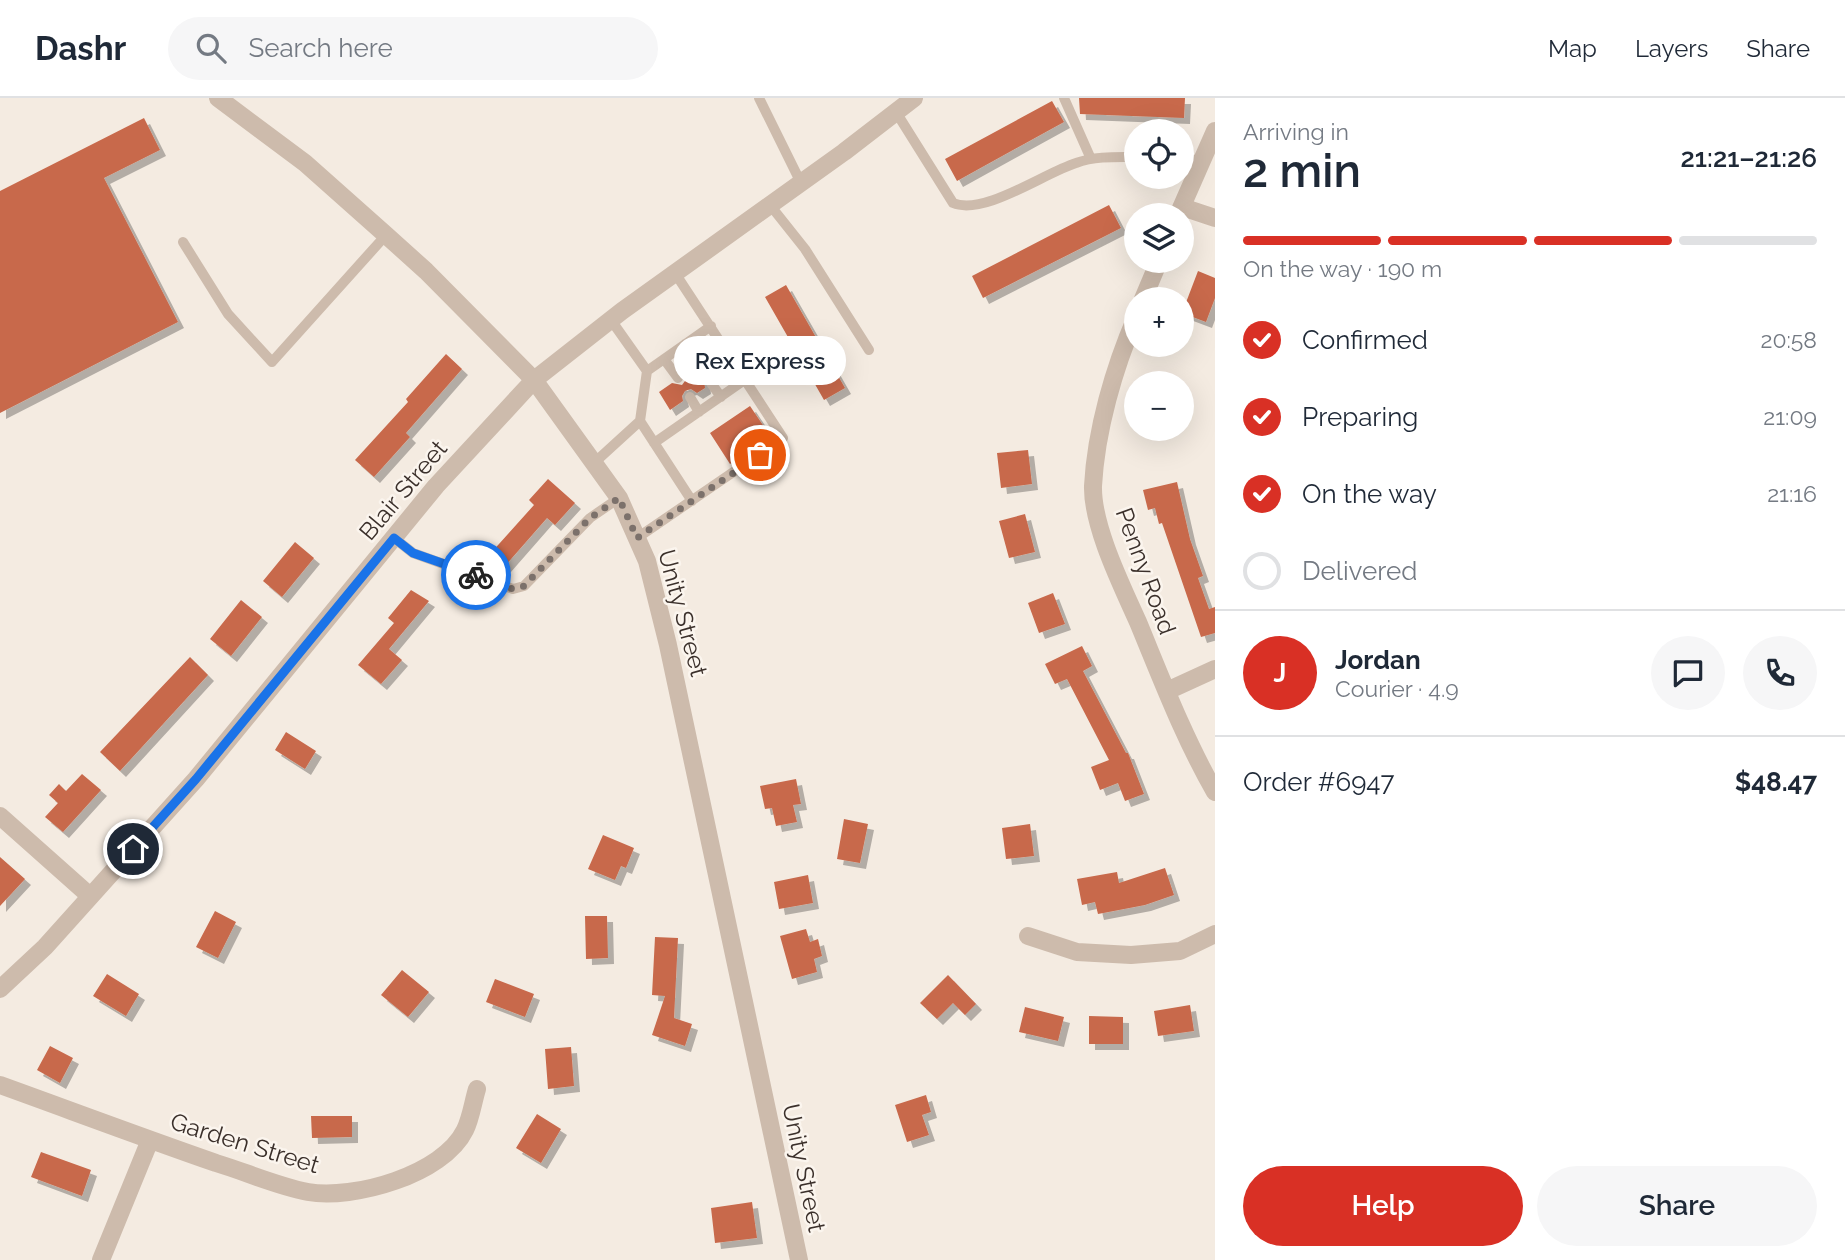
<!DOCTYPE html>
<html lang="en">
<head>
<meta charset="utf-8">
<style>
  :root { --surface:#fff; --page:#f6f6f7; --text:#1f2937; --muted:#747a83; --line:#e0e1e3; --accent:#d93025 }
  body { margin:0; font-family:Raleway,sans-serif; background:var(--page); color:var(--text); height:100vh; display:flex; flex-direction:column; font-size:26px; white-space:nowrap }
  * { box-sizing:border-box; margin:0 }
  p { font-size:23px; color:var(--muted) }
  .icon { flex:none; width:38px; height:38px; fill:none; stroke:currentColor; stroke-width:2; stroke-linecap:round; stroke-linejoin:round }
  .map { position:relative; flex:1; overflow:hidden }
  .drawer { display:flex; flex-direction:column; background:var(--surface); width:630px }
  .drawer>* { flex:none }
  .fabs { position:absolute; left:1124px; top:21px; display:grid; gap:14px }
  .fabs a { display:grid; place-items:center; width:70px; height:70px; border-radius:50%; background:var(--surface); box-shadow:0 7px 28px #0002; font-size:35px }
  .pin { position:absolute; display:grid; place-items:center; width:60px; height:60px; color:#fff; margin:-30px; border:4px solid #fff; border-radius:50%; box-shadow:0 2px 7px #0007 }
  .courier { position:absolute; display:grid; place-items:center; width:70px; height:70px; margin:-35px; border:5px solid #1a73e8; border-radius:50%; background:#fff; color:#222; box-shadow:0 2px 9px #0007 }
  .bubble { position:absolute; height:49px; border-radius:24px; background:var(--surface); box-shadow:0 7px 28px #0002; font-size:23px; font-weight:600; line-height:49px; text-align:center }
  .overview em { font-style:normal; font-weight:600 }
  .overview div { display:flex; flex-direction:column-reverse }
  .overview { display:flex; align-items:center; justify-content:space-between; height:119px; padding:0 28px }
  h1 { font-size:46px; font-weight:600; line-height:52px }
  .bar { display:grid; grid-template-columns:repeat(4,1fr); gap:10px 7px; align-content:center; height:84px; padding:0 28px }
  .bar i { height:9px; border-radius:5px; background:var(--line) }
  .bar .active { background:var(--accent) }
  .bar p { grid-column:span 4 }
  .line { display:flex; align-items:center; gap:18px; padding:0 28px; border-top:2px solid var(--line) }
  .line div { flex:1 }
  .round { display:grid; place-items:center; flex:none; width:74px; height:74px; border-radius:37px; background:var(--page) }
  ol { padding:0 28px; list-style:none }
  li { display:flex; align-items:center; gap:21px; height:77px }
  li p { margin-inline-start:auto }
  li .icon { padding:7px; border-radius:50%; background:var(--accent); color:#fff; stroke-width:4 }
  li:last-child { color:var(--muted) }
  li i { width:38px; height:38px; border:4px solid var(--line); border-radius:50% }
  .button { display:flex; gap:14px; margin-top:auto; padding:14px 28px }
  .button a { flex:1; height:80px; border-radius:42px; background:var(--accent); color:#fff; font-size:28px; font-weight:600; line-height:80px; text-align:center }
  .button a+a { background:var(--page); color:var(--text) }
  header { display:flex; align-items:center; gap:42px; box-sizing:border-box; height:98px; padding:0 35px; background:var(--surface); border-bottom:2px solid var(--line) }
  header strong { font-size:33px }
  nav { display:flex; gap:38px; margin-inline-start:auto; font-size:24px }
  .search { width:490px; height:63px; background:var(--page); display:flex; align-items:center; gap:18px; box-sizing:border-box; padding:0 24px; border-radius:38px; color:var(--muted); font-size:26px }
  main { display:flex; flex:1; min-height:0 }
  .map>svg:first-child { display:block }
  .building { fill:#c8694b; filter:url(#shadow) }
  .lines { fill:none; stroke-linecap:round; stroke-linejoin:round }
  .service { stroke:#cdbbac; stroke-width:10 }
  .minor { stroke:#cdbbac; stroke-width:18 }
  .tertiary { stroke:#cdbbac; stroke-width:18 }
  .done { stroke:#7c716b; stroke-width:7; stroke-dasharray:0 12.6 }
  .route { stroke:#1a73e8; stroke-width:9 }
  .labels { text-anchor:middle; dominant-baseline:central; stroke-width:5; stroke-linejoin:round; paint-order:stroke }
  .street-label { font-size:24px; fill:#3b302b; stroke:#fbf5ee }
</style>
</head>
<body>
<header>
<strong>Dashr</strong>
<div class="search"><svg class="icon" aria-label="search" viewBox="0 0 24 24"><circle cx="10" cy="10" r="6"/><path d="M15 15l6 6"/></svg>Search here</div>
<nav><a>Map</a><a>Layers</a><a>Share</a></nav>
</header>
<main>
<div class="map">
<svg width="1215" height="1162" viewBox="0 0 1215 1162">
  <defs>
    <filter id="shadow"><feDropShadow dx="6" dy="6" stdDeviation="0" flood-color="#0004"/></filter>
  </defs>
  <rect width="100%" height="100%" fill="#f4ebe1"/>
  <!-- building -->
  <path class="building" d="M1079 0H1185L1184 20 1080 16Z
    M1052 3 1064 24 957 83 945 61Z
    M144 20 160 52 104 80 178 224 0 315V93Z
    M1109 107 1121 130 983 200 972 178Z
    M1198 173 1215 180V200L1206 224 1182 215Z
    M786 187 845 290 824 302 765 199Z
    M446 256 462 271 406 335 410 339 374 379 355 362 408 304 406 301Z
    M718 256 730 274 718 281 714 278H707L704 282 705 290 697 295 691 291 685 293 682 298 683 303 670 312 659 294 672 285 682 287 685 283V277L694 271 697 274H704L707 270V263Z
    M750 308 771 339 730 366 710 335Z
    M1028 352 1032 386 1001 390 997 355Z
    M548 381 575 405 555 427 547 420 497 477 491 475 481 466 534 407 529 402Z
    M1177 384 1190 441 1203 478 1198 480 1209 511 1215 509V535L1201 539 1162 425 1159 426 1155 410 1148 412 1143 392Z
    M1025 416 1035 454 1009 460 999 423Z
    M295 444 314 460 282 499 263 483Z
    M411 492 429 503 389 551 402 562 381 586 358 567 394 525 388 520Z
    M1053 495 1065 526 1039 535 1028 505Z
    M241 502 262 519 231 558 210 541Z
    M1082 548 1092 568 1083 573 1126 655H1128L1144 696 1125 703 1118 685 1100 692 1091 669 1109 662 1067 581 1055 586 1045 566Z
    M190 559 208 577 120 673 100 654Z
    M286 634 316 653 305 671 275 652Z
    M82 676 101 692 63 734 45 719 58 705 49 697 59 686 66 693Z
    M796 681 801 706 793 707 797 724 776 728 772 710 765 711 760 688Z
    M844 721 868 726 860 765 837 761Z
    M1030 726 1034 758 1006 761 1002 730Z
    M603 737 634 750 626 770 621 768 615 782 588 771Z
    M0 759 25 781 0 808Z
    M1165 770 1174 797 1145 807 1098 816 1095 804 1082 807 1077 781 1117 774 1119 785Z
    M808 777 813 805 779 811 774 784Z
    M215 813 236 824 218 860 196 849Z
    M585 818H607L608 860 586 861Z
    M806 831 810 844 818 841 822 858 814 861 817 874 792 881 780 838Z
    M655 839 678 840 674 920 692 926 685 948 652 937 665 898 652 897Z
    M402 872 429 894 408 919 381 897Z
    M107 876 139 896 126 918 93 898Z
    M948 877 976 906 965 917 953 905 937 921 920 905Z
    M495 881 534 896 525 919 486 904Z
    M1190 907 1194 933 1158 938 1154 913Z
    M1025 909 1064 919 1058 943 1019 934Z
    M1089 918 1123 919V946H1089Z
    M50 948 73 960 60 985 37 972Z
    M571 949 574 988 548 991 545 951Z
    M926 997 931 1014 922 1017 929 1037 907 1044 895 1007Z
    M537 1016 561 1031 541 1065 516 1050Z
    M311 1018H352V1039L312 1040Z
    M41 1054 91 1072 82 1098 31 1079Z
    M752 1104 757 1140 715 1145 711 1110Z"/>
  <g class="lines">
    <!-- service -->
    <path class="service" d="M759 0 801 85
      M1064 0 1091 61
      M896 14 953 105C984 118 1044 75 1076 65 1095 58 1116 59 1136 59
      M1181 59 1203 64
      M770 107 805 151 869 252
      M183 144 228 216 272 264 386 137
      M685 246 700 267
      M664 261 678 280
      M647 273 711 228
      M711 285 721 299
      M690 299 699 314
      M640 323 692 403
      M654 345 746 281
      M594 365 640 323 647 273 611 222
      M394 440 413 455 513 491 524 488 590 420 619 400
      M637 440 783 340 675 175"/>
    <!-- minor -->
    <path class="minor" d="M1182 109 1215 120
      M1178 117 1215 33
      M1143 201 1159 163
      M1136 219C1114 270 1096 332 1093 388 1092 428 1122 488 1138 524 1162 582 1184 640 1215 694
      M1167 593 1215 571
      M0 718 90 798
      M1028 838 1077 854 1131 857 1180 853 1215 836
      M0 987C72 1013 144 1040 216 1065 246 1074 277 1088 308 1094 353 1102 443 1077 465 1032 471 1020 473 1004 477 991
      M101 1162 150 1042"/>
    <!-- tertiary -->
    <path class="tertiary" d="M218 0 305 65 386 137 426 173 534 282 619 400 647 463 668 547 799 1162
      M0 891 45 849 196 681 436 388 534 282 622 213 844 54 914 0"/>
  </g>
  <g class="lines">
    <!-- done -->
    <path class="done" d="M476 477 513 491 524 488 590 420 619 400 637 440 760 357"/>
    <!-- route -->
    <path class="route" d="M133 751 196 681 394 440 413 455 476 477"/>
  </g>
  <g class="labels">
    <!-- street labels -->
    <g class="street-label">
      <text transform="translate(403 392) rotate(-50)">Blair Street</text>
      <text transform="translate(1146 473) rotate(70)">Penny Road</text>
      <text transform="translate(683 515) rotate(75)">Unity Street</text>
      <text transform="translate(245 1045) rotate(17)">Garden Street</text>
      <text transform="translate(804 1070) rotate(78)">Unity Street</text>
    </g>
  </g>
</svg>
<div class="fabs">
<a><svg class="icon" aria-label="locate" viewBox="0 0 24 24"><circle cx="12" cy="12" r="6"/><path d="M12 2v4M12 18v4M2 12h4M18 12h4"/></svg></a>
<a><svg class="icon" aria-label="layers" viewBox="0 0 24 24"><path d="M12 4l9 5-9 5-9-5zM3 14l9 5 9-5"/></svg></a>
<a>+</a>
<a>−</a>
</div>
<div class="pin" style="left:760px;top:357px;background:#ea580c"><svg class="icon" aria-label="bag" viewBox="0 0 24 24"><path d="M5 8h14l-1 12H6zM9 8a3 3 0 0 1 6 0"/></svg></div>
<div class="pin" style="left:133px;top:751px;background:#1f2937"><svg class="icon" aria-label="home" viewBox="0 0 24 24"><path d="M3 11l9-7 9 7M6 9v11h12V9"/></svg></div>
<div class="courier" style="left:476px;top:477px"><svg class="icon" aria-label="bike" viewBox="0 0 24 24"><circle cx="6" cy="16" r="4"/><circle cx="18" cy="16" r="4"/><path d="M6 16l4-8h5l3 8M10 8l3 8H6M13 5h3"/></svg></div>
<div class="bubble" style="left:674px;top:238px;width:172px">Rex Express</div>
</div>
<section class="drawer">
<div class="overview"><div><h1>2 min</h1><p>Arriving in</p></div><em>21:21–21:26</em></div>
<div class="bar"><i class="active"></i><i class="active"></i><i class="active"></i><i></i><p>On the way · 190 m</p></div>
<ol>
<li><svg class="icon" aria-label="check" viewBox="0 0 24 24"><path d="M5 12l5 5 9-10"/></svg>Confirmed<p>20:58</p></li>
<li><svg class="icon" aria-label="check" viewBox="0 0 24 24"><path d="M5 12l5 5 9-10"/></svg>Preparing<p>21:09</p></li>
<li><svg class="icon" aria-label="check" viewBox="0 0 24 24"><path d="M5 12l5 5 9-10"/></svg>On the way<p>21:16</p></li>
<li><i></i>Delivered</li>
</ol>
<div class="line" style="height:126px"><b class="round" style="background:var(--accent);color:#fff">J</b><div><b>Jordan</b><p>Courier · 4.9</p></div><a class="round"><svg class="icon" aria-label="chat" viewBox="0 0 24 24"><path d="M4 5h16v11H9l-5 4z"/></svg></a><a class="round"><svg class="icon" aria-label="phone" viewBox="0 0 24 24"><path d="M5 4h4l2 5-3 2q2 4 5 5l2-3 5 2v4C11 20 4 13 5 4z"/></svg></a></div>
<div class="line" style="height:91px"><div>Order #6947</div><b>$48.47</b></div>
<div class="button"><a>Help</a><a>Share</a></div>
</section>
</main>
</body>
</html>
